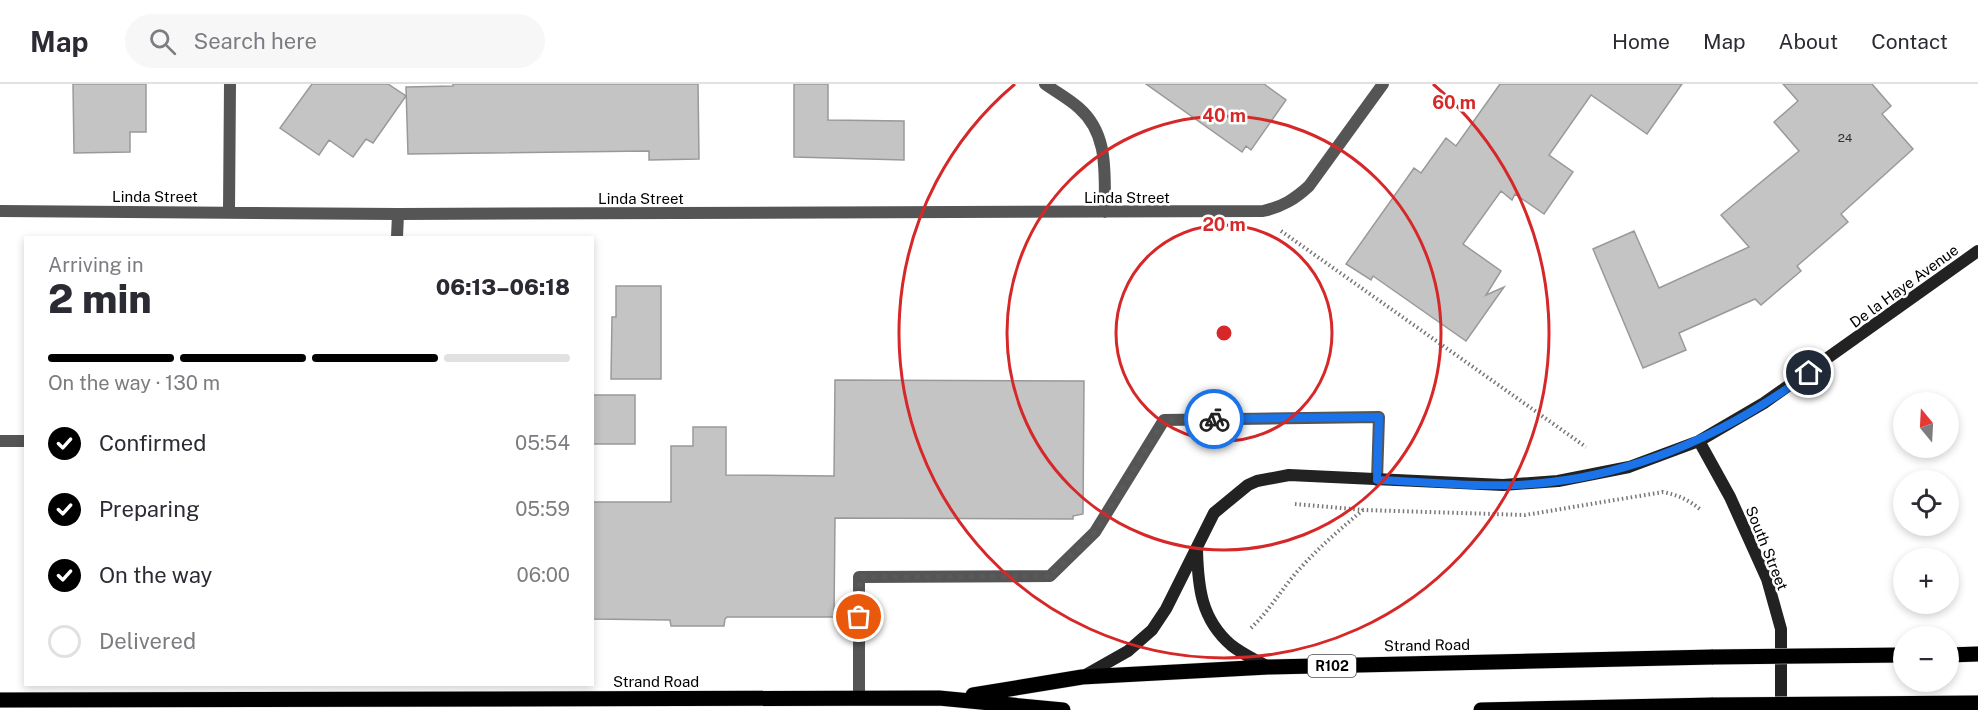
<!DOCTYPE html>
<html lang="en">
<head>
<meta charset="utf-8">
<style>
  :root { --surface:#fff; --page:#f7f7f7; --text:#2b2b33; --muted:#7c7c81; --line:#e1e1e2; --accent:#000 }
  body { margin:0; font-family:"Public Sans",sans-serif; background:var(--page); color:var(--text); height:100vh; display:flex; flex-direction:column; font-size:22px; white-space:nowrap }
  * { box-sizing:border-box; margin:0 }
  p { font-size:20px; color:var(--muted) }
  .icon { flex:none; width:33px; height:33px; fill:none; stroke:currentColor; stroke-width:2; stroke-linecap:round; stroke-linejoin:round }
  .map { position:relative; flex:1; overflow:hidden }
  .sheet { position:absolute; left:24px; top:152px; width:570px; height:450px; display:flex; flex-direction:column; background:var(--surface); border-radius:0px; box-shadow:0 3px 9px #0003 }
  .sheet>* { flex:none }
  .needle { width:39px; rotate:342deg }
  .buttons { position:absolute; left:1893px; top:308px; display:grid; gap:12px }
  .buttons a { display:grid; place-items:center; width:66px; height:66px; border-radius:50%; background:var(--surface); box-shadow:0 3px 9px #0003; font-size:30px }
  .pin { position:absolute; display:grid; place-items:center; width:51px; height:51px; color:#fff; margin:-26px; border:3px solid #fff; border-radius:50%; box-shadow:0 2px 6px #0007 }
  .courier { position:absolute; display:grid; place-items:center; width:60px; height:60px; margin:-30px; border:4px solid #1a73e8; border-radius:50%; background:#fff; color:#222; box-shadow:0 2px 8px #0007 }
  .head em { font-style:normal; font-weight:800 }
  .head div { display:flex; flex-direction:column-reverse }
  .head { display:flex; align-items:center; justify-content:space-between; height:102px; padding:0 24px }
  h1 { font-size:39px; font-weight:800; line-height:45px }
  .bar { display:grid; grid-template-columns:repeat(4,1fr); gap:9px 6px; align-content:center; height:72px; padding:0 24px }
  .bar i { height:8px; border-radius:4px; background:var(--line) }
  .bar .selected { background:var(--accent) }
  .bar p { grid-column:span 4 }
  ol { padding:0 24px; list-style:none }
  li { display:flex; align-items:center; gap:18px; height:66px }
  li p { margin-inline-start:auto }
  li .icon { padding:6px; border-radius:50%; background:var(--accent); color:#fff; stroke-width:4 }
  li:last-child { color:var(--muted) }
  li i { width:33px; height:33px; border:3px solid var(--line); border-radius:50% }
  header { display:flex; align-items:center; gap:36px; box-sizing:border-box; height:84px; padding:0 30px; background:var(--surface); border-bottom:2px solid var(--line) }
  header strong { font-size:28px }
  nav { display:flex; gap:33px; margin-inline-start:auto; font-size:21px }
  .search { width:420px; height:54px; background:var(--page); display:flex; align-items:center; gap:15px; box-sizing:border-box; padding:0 21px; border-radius:33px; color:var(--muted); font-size:22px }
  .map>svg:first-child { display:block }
  .building { fill:#c4c4c4; stroke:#999; stroke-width:1.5 }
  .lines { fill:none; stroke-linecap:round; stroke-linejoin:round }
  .primary-casing { stroke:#dbdbdb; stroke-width:16 }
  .path { stroke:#777; stroke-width:4; stroke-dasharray:1.5 3; stroke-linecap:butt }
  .lane { stroke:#555; stroke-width:12 }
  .street { stroke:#555; stroke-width:12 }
  .secondary { stroke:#222; stroke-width:12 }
  .primary { stroke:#000; stroke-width:15 }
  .primary-bridge-casing { stroke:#dbdbdb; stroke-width:16; stroke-linecap:butt }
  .primary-bridge { stroke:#000; stroke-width:15 }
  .done { stroke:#595959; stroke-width:6; stroke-dasharray:0 10.8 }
  .route { stroke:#1a73e8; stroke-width:8 }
  .ring { fill:none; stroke:#d62828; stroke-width:3 }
  .labels { text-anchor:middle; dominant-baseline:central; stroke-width:5; stroke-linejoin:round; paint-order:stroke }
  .number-label { font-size:12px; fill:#313131 }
  .shield { fill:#fff; stroke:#4c4c4c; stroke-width:1.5 }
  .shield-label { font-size:14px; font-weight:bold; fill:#000 }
  .street-label { font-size:15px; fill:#000; stroke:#fff }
  .centre { fill:#d62828; stroke:#fff; stroke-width:3 }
  .ring-label { font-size:18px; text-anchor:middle; font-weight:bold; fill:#d62828; stroke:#fff; stroke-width:5; stroke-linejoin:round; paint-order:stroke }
</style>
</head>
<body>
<header>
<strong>Map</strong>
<div class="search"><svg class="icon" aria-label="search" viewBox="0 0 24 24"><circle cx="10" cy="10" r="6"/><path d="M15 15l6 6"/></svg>Search here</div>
<nav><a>Home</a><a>Map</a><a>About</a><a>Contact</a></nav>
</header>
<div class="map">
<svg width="1978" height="626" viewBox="0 0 1978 626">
  <rect width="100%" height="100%" fill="#fff"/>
  <!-- building -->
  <path class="building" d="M73 0H146V48H130V68L74 69Z
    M312 0H388L406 12 373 59 366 55 353 73 329 56 319 71 280 44Z
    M453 0H698L699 75 649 76V67L408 70 406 3 453 2Z
    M794 0H828V36L904 37V76L794 73Z
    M1146 0H1264L1286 16 1251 66 1246 62 1242 68Z
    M1500 0H1682L1647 50 1591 11 1549 71 1573 88 1544 130 1515 110 1512 116 1501 107 1463 160 1501 187 1486 211 1504 203 1466 257 1373 192 1371 196 1346 180 1414 84 1421 89 1446 54 1456 62Z
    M1783 0H1872L1891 22 1882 30 1913 65 1841 130 1848 138 1797 182 1801 187 1761 221 1755 215 1679 249 1686 266 1643 284 1593 165 1634 147 1659 204 1749 163 1721 131 1799 67 1774 38 1798 17Z
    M616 202H661V295H611L612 233H616Z
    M835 296 1084 297 1083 430 1073 432V435L835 434 834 533H727L725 535 724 542H671L670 536 592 535V418H671V362H693V343H726V391L834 392Z
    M592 311H635V360H592Z"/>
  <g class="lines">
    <defs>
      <path id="primary" d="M1948 571 1978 570
        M973 611 1082 593 1268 583 1713 573
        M0 616 939 614 1063 626
        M1481 626 1713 621"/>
    </defs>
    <!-- primary casing -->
    <use href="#primary" class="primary-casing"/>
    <!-- path -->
    <path class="path" d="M1281 147 1586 363
      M1295 420 1364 426 1525 431 1663 408C1678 411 1689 416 1701 426
      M1251 544C1268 528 1280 508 1295 490 1316 466 1339 446 1363 426"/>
    <!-- lane -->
    <path class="lane" d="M859 614V493L1050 492 1095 448 1164 336 1379 333 1377 396"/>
    <!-- street -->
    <path class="street" d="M1045 0C1056 8 1069 15 1079 24 1110 51 1104 92 1105 128
      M0 127 398 130 1263 127C1282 123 1295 115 1309 102L1383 0
      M229 127 230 0
      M397 153 398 130
      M0 357H26"/>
    <!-- secondary -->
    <path class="secondary" d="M1699 357 1730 413 1767 495 1781 545V626
      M1197 466C1198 503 1201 535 1231 561 1242 570 1256 576 1268 583
      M1082 593 1128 567 1152 546 1166 525 1214 429 1248 401 1257 397 1289 391 1503 401 1558 397 1629 383 1699 357 1764 319 1978 167"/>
    <!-- primary -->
    <use href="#primary" class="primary"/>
    <defs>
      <path id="primary-bridge" d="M1713 573 1904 571
        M1713 621 1978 619"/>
    </defs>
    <!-- primary-bridge casing -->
    <use href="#primary-bridge" class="primary-bridge-casing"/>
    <!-- primary-bridge -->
    <use href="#primary-bridge" class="primary-bridge"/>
  </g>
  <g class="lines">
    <!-- done -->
    <path class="done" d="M859 533 860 493 1050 492 1095 448 1164 336 1214 335"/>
    <!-- route -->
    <path class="route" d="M1214 335 1379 333 1377 396C1428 398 1481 404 1532 400 1634 392 1728 349 1809 289"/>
  </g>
  <!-- distance rings -->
  <g class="ring">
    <circle cx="1224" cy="249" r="108"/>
    <circle cx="1224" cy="249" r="217"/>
    <path d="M1433 0A325 325 0 1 1 1015 0"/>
  </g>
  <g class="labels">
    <!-- number labels -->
    <g class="number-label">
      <text x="1845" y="54">24</text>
    </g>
    <!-- shield labels -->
    <rect class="shield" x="1308" y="571" width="48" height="22" rx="4.5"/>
    <g class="shield-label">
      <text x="1332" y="582">R102</text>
    </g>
    <!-- street labels -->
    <g class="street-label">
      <text x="155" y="112">Linda Street</text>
      <text x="1127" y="113">Linda Street</text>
      <text x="641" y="114">Linda Street</text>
      <text transform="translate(1904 202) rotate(-36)">De la Haye Avenue</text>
      <text transform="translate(1767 464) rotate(68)">South Street</text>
      <text transform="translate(1427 561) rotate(-1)">Strand Road</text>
      <text x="656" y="597">Strand Road</text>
    </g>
  </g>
  <circle cx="1224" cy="249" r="9" class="centre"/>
  <g class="ring-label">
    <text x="1454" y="25">60 m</text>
    <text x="1224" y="38">40 m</text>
    <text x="1224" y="147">20 m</text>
  </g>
</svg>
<div class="buttons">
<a><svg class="needle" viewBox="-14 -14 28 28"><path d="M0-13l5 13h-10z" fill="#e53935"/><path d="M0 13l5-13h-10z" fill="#7c7c81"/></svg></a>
<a><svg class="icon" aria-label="locate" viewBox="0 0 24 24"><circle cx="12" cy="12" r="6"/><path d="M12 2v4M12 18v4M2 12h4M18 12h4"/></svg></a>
<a>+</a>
<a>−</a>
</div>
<div class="pin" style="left:859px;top:533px;background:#ea580c"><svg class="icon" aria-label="bag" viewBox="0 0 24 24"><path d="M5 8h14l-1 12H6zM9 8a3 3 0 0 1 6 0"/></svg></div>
<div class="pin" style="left:1809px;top:289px;background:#1f2937"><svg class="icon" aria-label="home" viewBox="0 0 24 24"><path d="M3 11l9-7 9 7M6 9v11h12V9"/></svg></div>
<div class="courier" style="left:1214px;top:335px"><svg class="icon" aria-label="bike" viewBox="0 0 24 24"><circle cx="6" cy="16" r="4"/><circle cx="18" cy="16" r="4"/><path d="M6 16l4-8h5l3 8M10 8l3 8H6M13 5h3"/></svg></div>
<section class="sheet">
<div class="head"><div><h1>2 min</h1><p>Arriving in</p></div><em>06:13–06:18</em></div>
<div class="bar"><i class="selected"></i><i class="selected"></i><i class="selected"></i><i></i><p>On the way · 130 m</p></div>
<ol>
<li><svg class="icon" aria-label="check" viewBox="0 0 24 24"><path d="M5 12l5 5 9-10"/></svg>Confirmed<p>05:54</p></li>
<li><svg class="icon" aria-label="check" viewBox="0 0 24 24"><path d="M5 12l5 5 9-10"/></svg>Preparing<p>05:59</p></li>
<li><svg class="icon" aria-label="check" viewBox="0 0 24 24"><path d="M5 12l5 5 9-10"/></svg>On the way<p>06:00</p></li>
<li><i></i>Delivered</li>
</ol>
</section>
</div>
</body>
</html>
